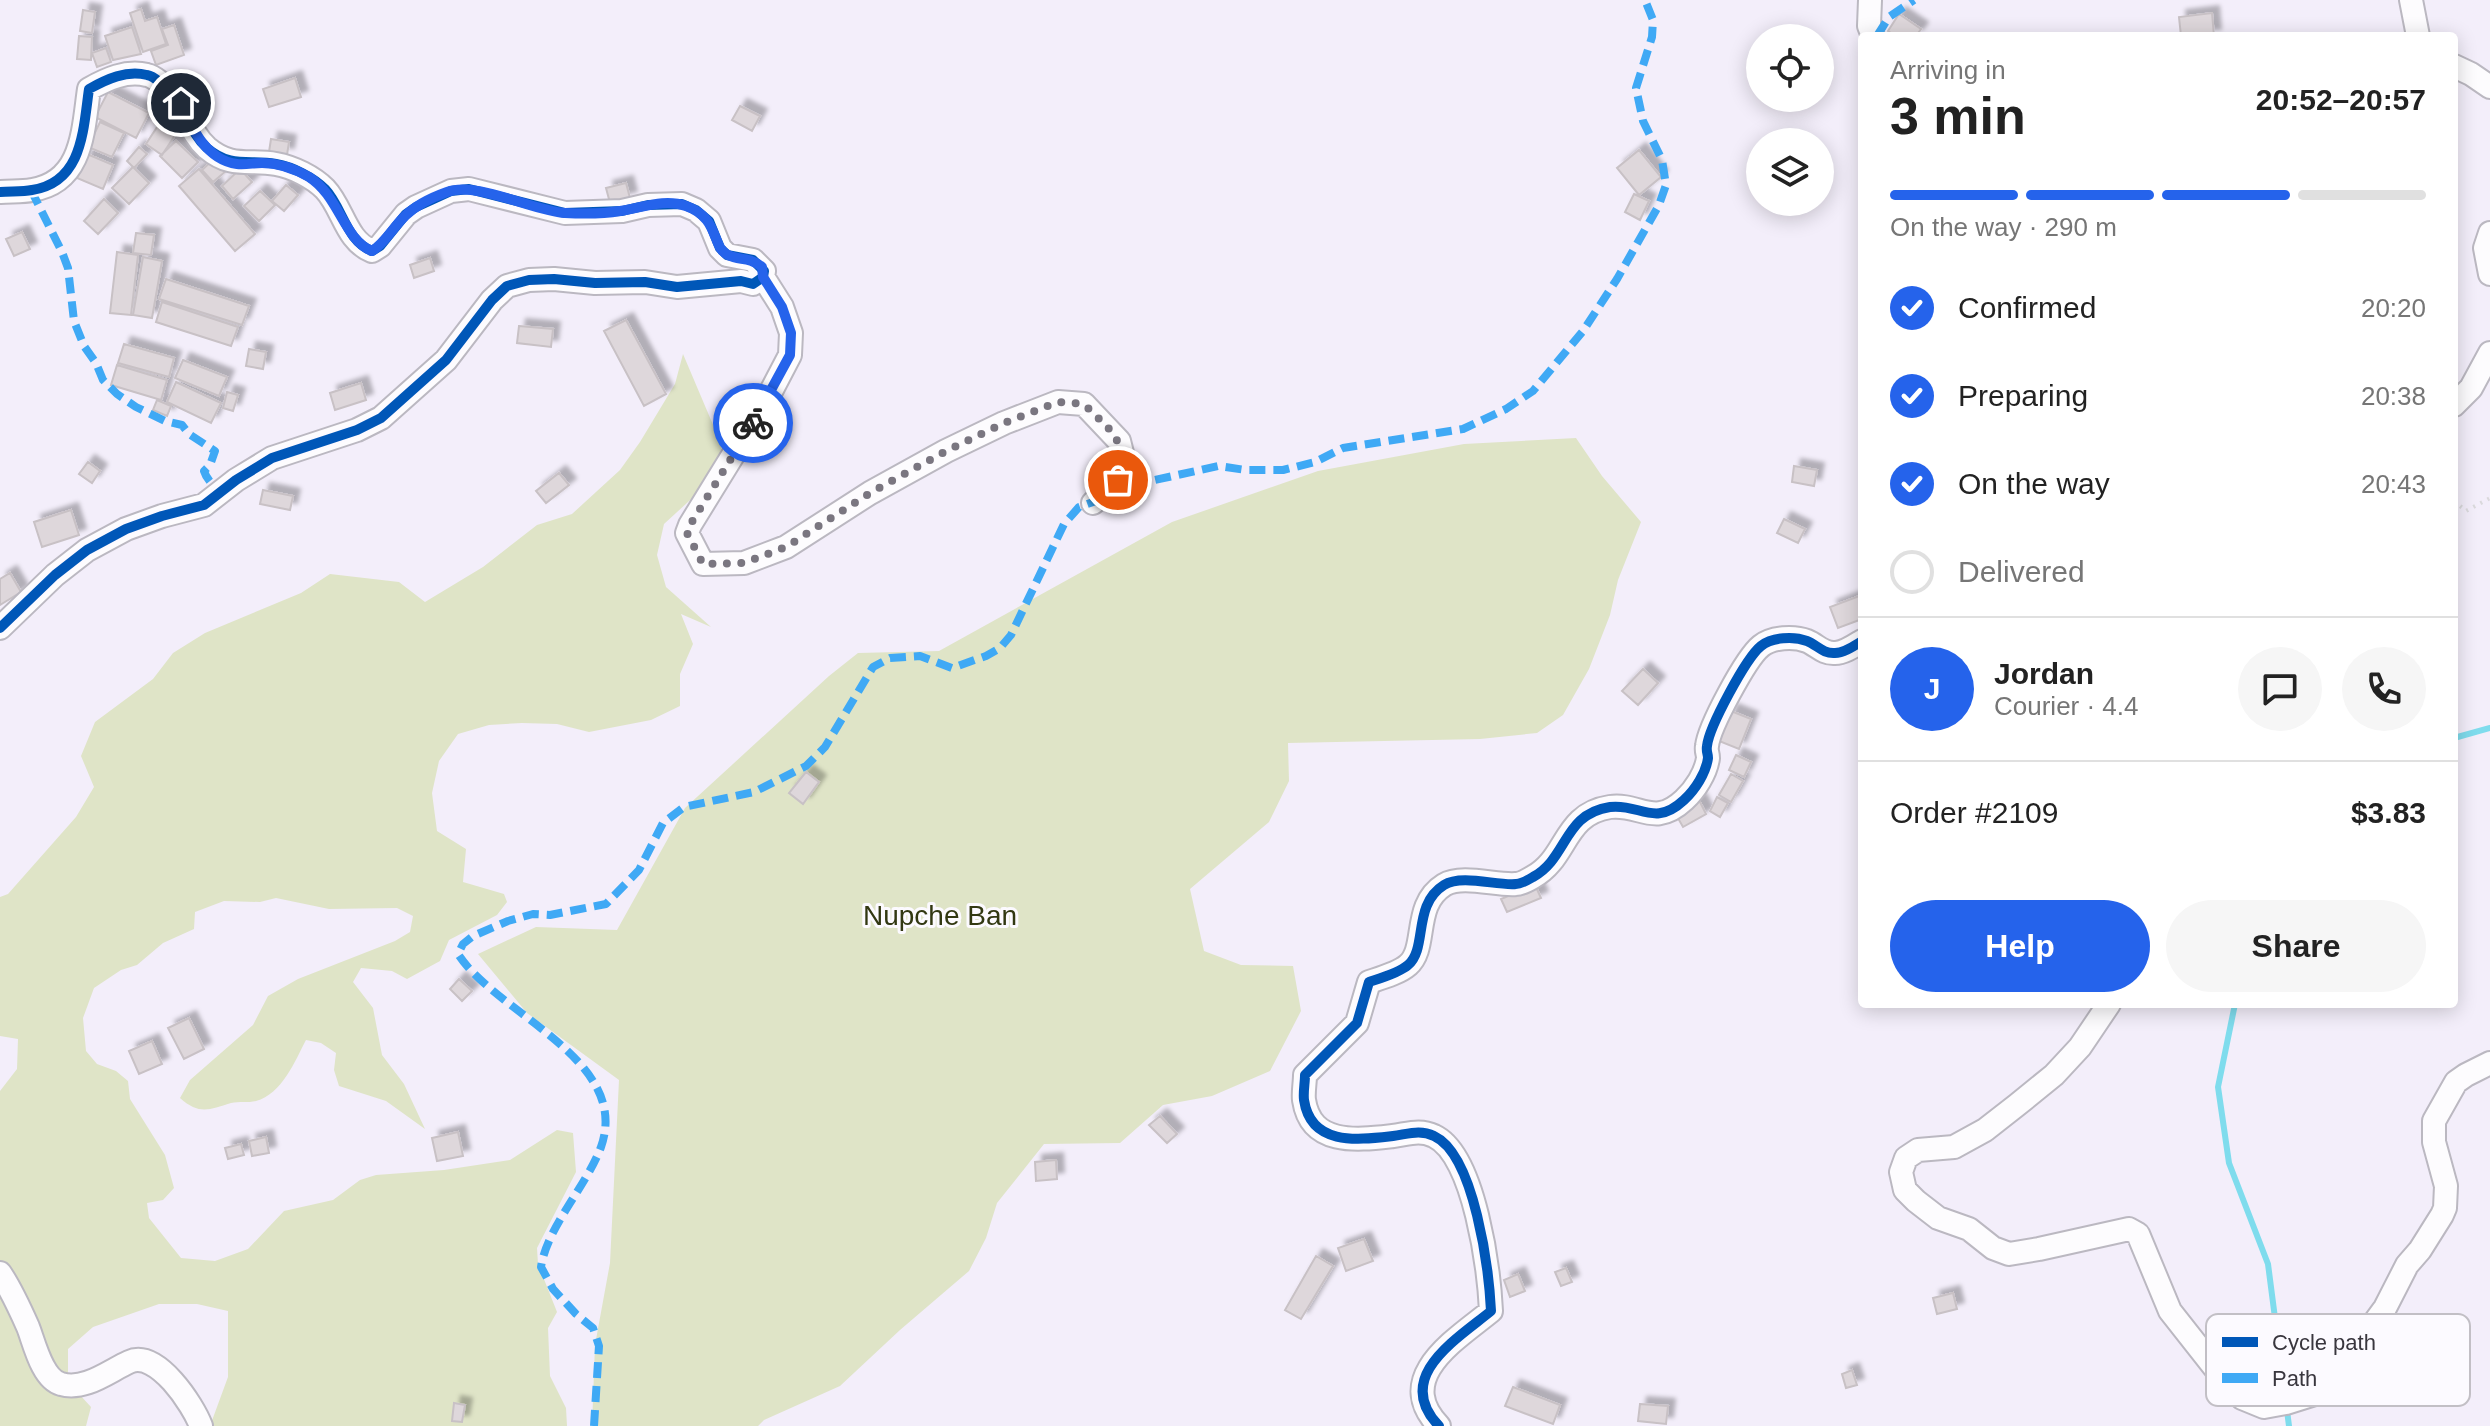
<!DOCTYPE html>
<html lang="en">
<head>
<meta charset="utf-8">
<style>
  :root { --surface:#fff; --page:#f6f6f6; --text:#222; --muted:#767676; --line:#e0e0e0; --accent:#2563eb }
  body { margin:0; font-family:Arial,sans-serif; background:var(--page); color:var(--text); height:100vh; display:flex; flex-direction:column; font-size:30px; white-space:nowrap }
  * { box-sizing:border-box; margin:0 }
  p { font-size:26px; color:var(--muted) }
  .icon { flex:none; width:44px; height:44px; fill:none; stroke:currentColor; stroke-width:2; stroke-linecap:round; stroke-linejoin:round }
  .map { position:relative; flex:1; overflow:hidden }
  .sheet { position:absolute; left:1858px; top:32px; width:600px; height:976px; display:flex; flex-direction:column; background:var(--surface); border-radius:8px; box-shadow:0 4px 20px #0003 }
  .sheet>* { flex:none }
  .controls { position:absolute; left:1746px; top:24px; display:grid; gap:16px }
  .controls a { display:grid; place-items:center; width:88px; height:88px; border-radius:50%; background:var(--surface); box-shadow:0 4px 20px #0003; font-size:40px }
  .pin { position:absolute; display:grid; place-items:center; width:68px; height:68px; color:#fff; margin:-34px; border:4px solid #fff; border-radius:50%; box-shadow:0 2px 8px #0007 }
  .courier { position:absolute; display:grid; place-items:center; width:80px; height:80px; margin:-40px; border:6px solid #2563eb; border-radius:50%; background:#fff; color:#222; box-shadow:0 2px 10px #0007 }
  .summary em { font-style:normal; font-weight:600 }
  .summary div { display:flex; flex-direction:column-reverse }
  .summary { display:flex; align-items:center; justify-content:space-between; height:136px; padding:0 32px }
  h1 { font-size:52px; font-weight:600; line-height:60px }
  .bar { display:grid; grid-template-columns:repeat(4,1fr); gap:12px 8px; align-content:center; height:96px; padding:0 32px }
  .bar i { height:10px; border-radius:6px; background:var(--line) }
  .bar .active { background:var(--accent) }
  .bar p { grid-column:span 4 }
  .line { display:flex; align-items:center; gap:20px; padding:0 32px; border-top:2px solid var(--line) }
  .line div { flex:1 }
  .round { display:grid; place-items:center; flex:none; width:84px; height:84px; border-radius:42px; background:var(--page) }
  ol { padding:0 32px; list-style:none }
  li { display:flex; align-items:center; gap:24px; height:88px }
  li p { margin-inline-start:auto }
  li .icon { padding:8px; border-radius:50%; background:var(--accent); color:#fff; stroke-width:4 }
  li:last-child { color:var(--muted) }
  li i { width:44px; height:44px; border:4px solid var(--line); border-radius:50% }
  .primary-button { display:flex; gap:16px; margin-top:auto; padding:16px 32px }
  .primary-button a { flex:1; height:92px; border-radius:48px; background:var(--accent); color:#fff; font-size:32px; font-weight:600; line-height:92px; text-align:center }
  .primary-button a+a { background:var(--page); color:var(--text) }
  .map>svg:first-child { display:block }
  .green { fill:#dfe4c7 }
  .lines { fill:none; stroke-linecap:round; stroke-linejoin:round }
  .stream { stroke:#7fdced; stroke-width:6 }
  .building { fill:#ded7db; stroke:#c8c1c5; stroke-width:2; filter:url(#shadow) }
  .street-casing { stroke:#bbb8c1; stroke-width:26 }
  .path { stroke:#dad9dc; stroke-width:4; stroke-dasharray:2 6; stroke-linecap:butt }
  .street { stroke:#fdfcfe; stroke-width:22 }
  .quiet { stroke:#3fa9f5; stroke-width:8; stroke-dasharray:16 8; stroke-linecap:butt }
  .cycleway-casing { stroke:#fcfaff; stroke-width:15 }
  .cycleway { stroke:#0057b8; stroke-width:10 }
  .done { stroke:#7a7680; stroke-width:8; stroke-dasharray:0 14.4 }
  .route { stroke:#2563eb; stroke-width:10 }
  .labels { text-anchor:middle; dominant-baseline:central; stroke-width:6; stroke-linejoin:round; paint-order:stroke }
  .park-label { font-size:28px; fill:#323812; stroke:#fcfaff }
  .key { fill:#fcfaff; stroke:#c2bfc5; stroke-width:2 }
  .key-label { font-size:22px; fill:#39363e }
</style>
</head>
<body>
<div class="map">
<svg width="2490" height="1426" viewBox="0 0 2490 1426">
  <defs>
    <filter id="shadow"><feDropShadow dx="7" dy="-7" stdDeviation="2" flood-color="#0004"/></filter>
  </defs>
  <rect width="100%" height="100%" fill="#f3eefa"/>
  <!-- green -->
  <path class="green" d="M683 354 722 446 712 480 664 524 657 555 666 587 711 627 681 614 693 644 680 674V706L651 720 589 732 557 724 522 723 489 725 458 734 439 761 432 793 437 831 466 849 463 882 504 894 507 902 497 915 449 940 440 961 407 979 392 971 361 968 353 982 373 1008 382 1055 404 1084 425 1129 386 1101 339 1086 334 1070 336 1053 321 1043 306 1040C295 1061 282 1094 256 1101 248 1103 239 1101 231 1103 209 1110 199 1115 180 1098L190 1080 253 1025 268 996 298 979 395 941 410 932 413 916 397 908 329 909 276 898 260 902 224 901 195 912 194 929 163 943 137 965 121 970 94 988 83 1018 86 1051 97 1064 116 1071 128 1081 130 1099 165 1155 174 1188 163 1200 147 1203 149 1218 181 1258 215 1261 248 1249 284 1211 333 1200 360 1180 376 1175 444 1170 510 1160 557 1130 573 1133 576 1172 537 1248 538 1264 557 1312 548 1328 550 1376 566 1408 567 1426H210L228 1377V1311L197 1304H159L93 1327 68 1349V1382L91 1407 86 1426H0V1091L17 1069 18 1039 0 1036V897L8 894 76 817 94 787 81 756 95 722 153 679 173 653 205 633 301 593 330 574 399 582 425 602 483 567 537 525 572 514 620 470 640 442 675 384Z
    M1576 438 1602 476 1641 522 1618 580 1610 615 1589 669 1563 715 1537 733 1480 739 1288 743 1289 781 1269 822 1190 889 1204 951 1241 965 1293 966 1301 1011 1270 1071 1212 1096 1163 1105 1120 1143 1044 1144 997 1203 986 1238 969 1271 900 1330 840 1386 764 1420 758 1426H592L595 1345 610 1263 619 1080 527 1013 478 954 536 927 617 930 685 808 829 676 858 653 939 651 1172 522 1318 471 1464 444Z"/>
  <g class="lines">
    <!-- stream -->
    <path class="stream" d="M2454 738 2490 728
      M2235 1004 2218 1087 2229 1163 2268 1264 2289 1426"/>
  </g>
  <!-- building -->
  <path class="building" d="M141 9 145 21 157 17 166 44 143 52 130 13Z
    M83 10 95 12 92 33 80 31Z
    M2212 13 2214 36H2181L2179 17Z
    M1899 14 1921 29 1916 36H1895L1888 31Z
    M174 25 184 55 156 65 151 51 168 45 162 29Z
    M132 27 141 54 113 60 105 36Z
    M79 36 92 37 91 60 77 59Z
    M106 48 111 62 97 67 92 53Z
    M295 78 301 97 269 107 263 89Z
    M108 92 149 113 136 138 95 117Z
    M740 106 760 116 752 131 732 120Z
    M163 118 179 129 162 155 146 144Z
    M100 122 124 133 112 157 88 147Z
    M271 139 289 142 287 155 269 152Z
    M176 141 198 162 182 178 160 156Z
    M139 147 147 154 134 168 127 161Z
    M1639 150 1661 177 1639 195 1617 168Z
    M87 154 113 165 103 189 77 178Z
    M215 158 226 171 213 182 202 170Z
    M133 167 149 183 129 204 112 188Z
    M199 169 255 234 235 251 179 186Z
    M240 169 252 182 233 199 222 186Z
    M626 183 630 198 610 203 606 188Z
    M286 185 298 195 284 211 272 201Z
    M260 191 275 205 259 221 244 206Z
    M1634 194 1649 201 1640 220 1625 212Z
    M104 199 118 213 98 234 84 221Z
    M22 232 30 249 14 256 6 239Z
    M136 233 154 235 151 255 133 253Z
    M117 252 138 255 131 315 110 313Z
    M143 257 162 261 152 318 133 315Z
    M430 258 434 271 414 278 410 265Z
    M166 279 249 306 242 325 159 299Z
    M162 302 238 327 231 346 156 322Z
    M626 320 666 394 644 406 604 331Z
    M519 326 553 329 551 347 517 343Z
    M124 344 174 358 169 377 118 363Z
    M249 349 266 352 263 369 246 366Z
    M183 360 227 377 219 396 175 378Z
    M117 365 167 380 161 400 111 385Z
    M176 382 221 403 211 423 167 402Z
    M361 383 366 400 335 410 330 393Z
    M227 392 238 395 233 411 223 408Z
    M157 400 171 406 167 416 153 410Z
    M88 462 100 471 92 483 79 474Z
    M1794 466 1817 470 1814 486 1792 482Z
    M559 473 569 485 546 503 536 491Z
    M263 490 293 496 290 510 260 504Z
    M71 510 79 535 42 547 34 522Z
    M1784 519 1805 529 1798 543 1777 533Z
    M10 573 21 592 0 605V579Z
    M1862 595V619L1838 628 1830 607Z
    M1643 669 1658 683 1638 705 1622 691Z
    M1731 711 1751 719 1739 749 1719 741Z
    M1736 755 1751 762 1744 777 1729 770Z
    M806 772 819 782 803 804 789 793Z
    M1731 774 1743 781 1731 802 1719 795Z
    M1717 797 1728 803 1720 817 1710 811Z
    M1699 800 1706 814 1683 827 1675 813Z
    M1535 885 1541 898 1507 912 1501 899Z
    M459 979 472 991 462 1001 450 989Z
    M189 1018 204 1049 184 1059 168 1028Z
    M152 1041 162 1064 139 1074 129 1051Z
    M1160 1116 1177 1134 1167 1143 1149 1125Z
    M458 1132 463 1156 437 1161 432 1138Z
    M266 1137 269 1153 252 1156 249 1141Z
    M241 1144 244 1155 228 1159 225 1148Z
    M1056 1160 1057 1179 1036 1181 1035 1162Z
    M1364 1239 1373 1261 1346 1271 1338 1248Z
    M1316 1256 1333 1266 1301 1319 1285 1310Z
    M1566 1268 1572 1282 1561 1286 1555 1272Z
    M1518 1274 1525 1291 1510 1297 1504 1280Z
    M1953 1293 1957 1309 1937 1314 1933 1298Z
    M1852 1370 1857 1385 1846 1388 1842 1374Z
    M1513 1387 1560 1405 1553 1424 1505 1406Z
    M454 1403 465 1405 462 1422 452 1421Z
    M1640 1404 1668 1406 1666 1424 1638 1421Z"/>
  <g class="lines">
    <defs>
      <path id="street" d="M1870 0 1869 26 1873 36
        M2411 0 2418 36
        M2454 66 2471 74 2490 87
        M0 192C10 191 22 192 32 190 83 182 83 130 89 89 107 79 126 70 147 75 153 76 157 80 162 84 187 103 186 129 207 148 232 169 249 159 276 164 293 167 313 177 325 189 343 208 346 241 372 251L380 246 406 214 416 207 451 191 469 189 565 213 622 211 648 205 682 204 696 210 709 221 720 248 727 255 753 260 764 271 763 277 753 284 741 281 677 287 645 282 595 283 554 279 529 280 507 286 492 300 446 360 381 418 357 430 272 458 236 480 204 505 162 516 126 529 87 550 55 575 0 628
        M2490 233 2485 248 2490 274
        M763 277 782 307 791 333 790 355 765 403 690 525 687 533 703 564 744 563 786 547 870 493 946 451 1004 423 1058 402 1084 404 1119 441 1123 457 1118 480 1093 503
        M2454 405 2471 388 2490 353
        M2109 1004 2080 1047 2054 1075 2017 1105 1985 1130 1954 1147 1918 1150 1906 1158 1901 1172 1905 1190 1916 1201 1938 1218 1969 1229 1993 1248 2009 1254 2039 1249 2129 1229 2138 1234 2170 1311 2222 1377 2242 1398 2264 1407 2286 1403 2321 1392 2334 1378 2385 1308 2407 1265 2420 1250 2442 1215 2445 1208 2446 1186 2434 1142V1121L2456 1082 2466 1075 2490 1063
        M0 1273C11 1289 20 1309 28 1327 34 1342 42 1379 61 1384 85 1391 109 1371 129 1362 157 1349 193 1405 201 1426
        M1439 1426C1392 1377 1457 1339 1491 1311 1489 1271 1475 1155 1434 1136 1420 1129 1408 1134 1393 1136 1357 1140 1311 1146 1304 1100 1303 1092 1305 1083 1305 1075L1357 1023 1369 982C1381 978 1399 973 1408 965 1428 948 1412 905 1444 885 1462 874 1497 886 1516 884 1521 884 1528 880 1533 877 1568 858 1563 814 1610 807 1640 803 1654 828 1684 800 1695 790 1706 773 1708 758 1708 753 1706 752 1707 746 1709 727 1746 658 1761 646 1772 637 1794 636 1807 641 1817 645 1823 654 1835 653 1844 653 1854 646 1862 641"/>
    </defs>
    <!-- street casing -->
    <use href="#street" class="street-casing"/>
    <!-- path -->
    <path class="path" d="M2454 501 2466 511 2490 498"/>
    <!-- street -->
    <use href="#street" class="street"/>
    <!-- quiet -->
    <path class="quiet" d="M1877 36 1889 17 1914 0
      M31 190 62 252 68 268 74 321 84 346 96 363 103 380 117 394 136 407 165 421 182 425 189 434 215 451 210 465 204 471C207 481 215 485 219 495
      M594 1426 599 1346 593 1328 576 1314 553 1289 541 1267C547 1227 586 1187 601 1147 632 1059 496 1014 458 954L463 944 473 936 508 921 533 914 550 915 606 904 639 870 663 823 684 807 754 792 806 766 825 747 873 667 890 658 920 656 952 668 986 656 1000 648 1011 635 1064 524 1079 507 1155 480 1218 466 1246 470H1283L1315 462 1343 448 1463 429 1506 409 1533 391 1583 331 1617 279 1659 205 1666 185 1662 160 1643 121 1636 88 1652 37 1653 20 1645 0"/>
    <defs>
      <path id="cycleway" d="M0 192C10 191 22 192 32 190 83 182 83 130 89 89 107 79 126 70 147 75 153 76 157 80 162 84 187 103 186 129 207 148 232 169 249 159 276 164 293 167 313 177 325 189 343 208 346 241 372 251L380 246 406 214 416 207 451 191 469 189 565 213 622 211 648 205 682 204 696 210 709 221 720 248 727 255 753 260 764 271 763 277 753 284 741 281 677 287 645 282 595 283 554 279 529 280 507 286 492 300 446 360 381 418 357 430 272 458 236 480 204 505 162 516 126 529 87 550 55 575 0 628
        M1439 1426C1392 1377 1457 1339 1491 1311 1489 1271 1475 1155 1434 1136 1420 1129 1408 1134 1393 1136 1357 1140 1311 1146 1304 1100 1303 1092 1305 1083 1305 1075L1357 1023 1369 982C1381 978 1399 973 1408 965 1428 948 1412 905 1444 885 1462 874 1497 886 1516 884 1521 884 1528 880 1533 877 1568 858 1563 814 1610 807 1640 803 1654 828 1684 800 1695 790 1706 773 1708 758 1708 753 1706 752 1707 746 1709 727 1746 658 1761 646 1772 637 1794 636 1807 641 1817 645 1823 654 1835 653 1844 653 1854 646 1862 641"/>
    </defs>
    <!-- cycleway casing -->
    <use href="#cycleway" class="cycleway-casing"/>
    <!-- cycleway -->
    <use href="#cycleway" class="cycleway"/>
  </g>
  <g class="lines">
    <!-- done -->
    <path class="done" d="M753 423 690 525 687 533 703 564 744 563 786 547 870 493 946 451 1004 423 1058 402 1084 404C1112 433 1127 437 1118 480"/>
    <!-- route -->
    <path class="route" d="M181 103C192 128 206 160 237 164 245 165 254 163 262 163 278 163 295 169 309 177 339 196 344 240 372 251 386 242 393 227 405 216 416 205 433 197 447 192 477 181 533 211 565 213 583 214 603 214 620 211 642 208 664 198 686 206 720 218 711 247 728 255 740 261 748 256 762 267L763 277 782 307 791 333 790 355 753 423"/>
  </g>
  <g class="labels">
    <!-- park labels -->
    <g class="park-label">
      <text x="940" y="915">Nupche Ban</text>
    </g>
  </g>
  <!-- legend -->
  <rect x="2206" y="1314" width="264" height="92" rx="12" class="key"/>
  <rect x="2222" y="1337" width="36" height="10" fill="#0057b8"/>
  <rect x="2222" y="1373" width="36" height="10" fill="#3fa9f5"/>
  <g class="key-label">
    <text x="2272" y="1350">Cycle path</text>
    <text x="2272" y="1386">Path</text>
  </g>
</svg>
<div class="controls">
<a><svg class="icon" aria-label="locate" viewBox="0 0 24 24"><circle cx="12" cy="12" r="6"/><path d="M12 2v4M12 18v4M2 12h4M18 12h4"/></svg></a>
<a><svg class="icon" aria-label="layers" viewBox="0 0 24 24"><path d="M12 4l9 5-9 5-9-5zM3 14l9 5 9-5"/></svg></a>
</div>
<div class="pin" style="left:1118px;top:480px;background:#ea580c"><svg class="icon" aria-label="bag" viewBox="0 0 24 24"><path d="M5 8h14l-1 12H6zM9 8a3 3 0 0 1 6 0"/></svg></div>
<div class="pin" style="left:181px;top:103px;background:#1f2937"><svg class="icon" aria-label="home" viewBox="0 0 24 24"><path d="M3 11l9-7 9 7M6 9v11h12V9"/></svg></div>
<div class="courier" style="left:753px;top:423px"><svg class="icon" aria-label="bike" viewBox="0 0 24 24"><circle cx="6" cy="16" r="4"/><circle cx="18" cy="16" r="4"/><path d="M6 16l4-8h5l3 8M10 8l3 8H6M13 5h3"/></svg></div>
<section class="sheet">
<div class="summary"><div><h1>3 min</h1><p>Arriving in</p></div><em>20:52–20:57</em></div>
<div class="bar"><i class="active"></i><i class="active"></i><i class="active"></i><i></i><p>On the way · 290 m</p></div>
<ol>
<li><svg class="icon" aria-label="check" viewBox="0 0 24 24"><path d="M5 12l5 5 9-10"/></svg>Confirmed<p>20:20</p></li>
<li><svg class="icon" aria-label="check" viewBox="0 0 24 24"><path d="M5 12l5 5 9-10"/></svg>Preparing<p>20:38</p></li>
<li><svg class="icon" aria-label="check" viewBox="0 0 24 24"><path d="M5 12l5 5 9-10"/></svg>On the way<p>20:43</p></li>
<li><i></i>Delivered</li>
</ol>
<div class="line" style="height:144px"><b class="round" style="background:var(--accent);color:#fff">J</b><div><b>Jordan</b><p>Courier · 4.4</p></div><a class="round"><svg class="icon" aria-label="chat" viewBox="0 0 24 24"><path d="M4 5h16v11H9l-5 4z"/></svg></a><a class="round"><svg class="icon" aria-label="phone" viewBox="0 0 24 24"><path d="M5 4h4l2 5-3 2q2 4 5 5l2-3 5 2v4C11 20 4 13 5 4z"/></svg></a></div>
<div class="line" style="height:104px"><div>Order #2109</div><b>$3.83</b></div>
<div class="primary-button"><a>Help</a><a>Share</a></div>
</section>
</div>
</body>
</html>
